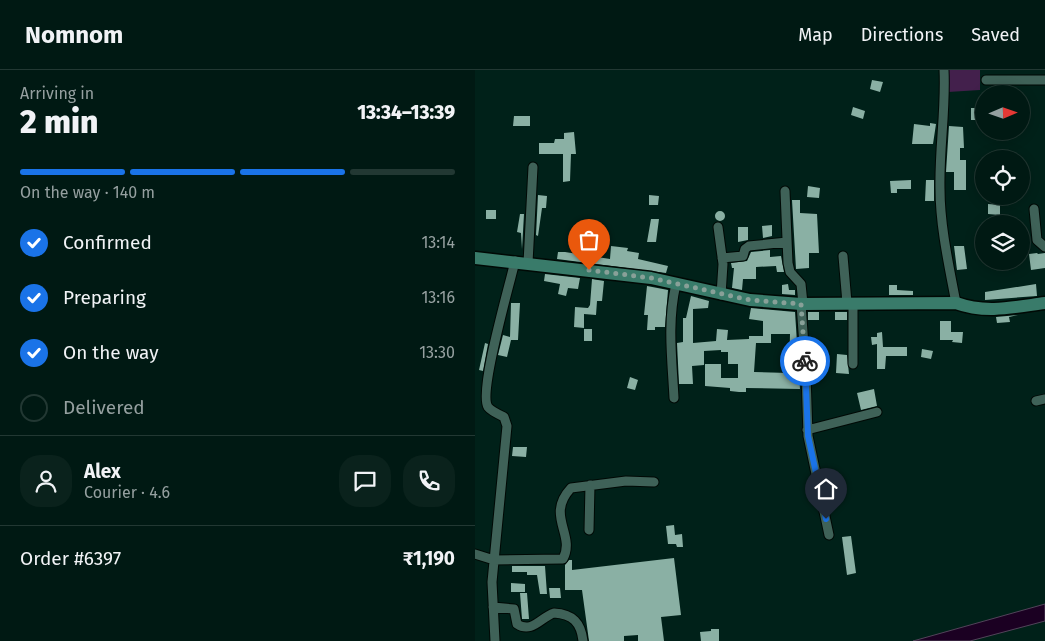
<!DOCTYPE html>
<html lang="en">
<head>
<meta charset="utf-8">
<style>
  :root { --surface:#001913; --page:#0a221c; --text:#f1f3f6; --muted:#95a0a0; --line:#223833; --accent:#1a73e8 }
  body { margin:0; font-family:"Fira Sans",sans-serif; background:var(--page); color:var(--text); height:100vh; display:flex; flex-direction:column; font-size:19px; white-space:nowrap }
  * { box-sizing:border-box; margin:0 }
  p { font-size:16px; color:var(--muted) }
  .icon { flex:none; width:28px; height:28px; fill:none; stroke:currentColor; stroke-width:2; stroke-linecap:round; stroke-linejoin:round }
  .map { position:relative; flex:1; overflow:hidden }
  .sheet { display:flex; flex-direction:column; background:var(--surface); width:475px }
  .sheet>* { flex:none }
  .needle { width:32px; rotate:88deg }
  .controls { position:absolute; left:500px; top:15px; display:grid; gap:10px }
  .controls a { display:grid; place-items:center; width:55px; height:55px; border-radius:50%; background:var(--surface); box-shadow:0 2px 12px #0003,0 0 0 1px var(--line); font-size:25px }
  .pin { position:absolute; display:grid; place-items:center; width:42px; height:42px; color:#fff; margin:-51px -21px; border-radius:50% 50% 50% 0; rotate:-45deg; box-shadow:0 0 5px #0007 }
  .pin .icon { rotate:45deg }
  .courier { position:absolute; display:grid; place-items:center; width:50px; height:50px; margin:-25px; border:4px solid #1a73e8; border-radius:50%; background:#fff; color:#222; box-shadow:0 1px 6px #0007 }
  .head em { font-style:normal; font-weight:800 }
  .head div { display:flex; flex-direction:column-reverse }
  .head { display:flex; align-items:center; justify-content:space-between; height:85px; padding:0 20px }
  h1 { font-size:32px; font-weight:800; line-height:38px }
  .bar { display:grid; grid-template-columns:repeat(4,1fr); gap:8px 5px; align-content:center; height:60px; padding:0 20px }
  .bar i { height:6px; border-radius:4px; background:var(--line) }
  .bar .current { background:var(--accent) }
  .bar p { grid-column:span 4 }
  .line { display:flex; align-items:center; gap:12px; padding:0 20px; border-top:1px solid var(--line) }
  .line div { flex:1 }
  .round { display:grid; place-items:center; flex:none; width:52px; height:52px; border-radius:20px; background:var(--page) }
  ol { padding:0 20px; list-style:none }
  li { display:flex; align-items:center; gap:15px; height:55px }
  li p { margin-inline-start:auto }
  li .icon { padding:5px; border-radius:50%; background:var(--accent); color:#fff; stroke-width:4 }
  li:last-child { color:var(--muted) }
  li i { width:28px; height:28px; border:2px solid var(--line); border-radius:50% }
  header { display:flex; align-items:center; gap:30px; box-sizing:border-box; height:70px; padding:0 25px; background:var(--surface); border-bottom:1px solid var(--line) }
  header strong { font-size:24px }
  nav { display:flex; gap:28px; margin-inline-start:auto; font-size:18px }
  main { display:flex; flex:1; min-height:0 }
  .map>svg:first-child { display:block }
  .green { fill:#43204c }
  .water { fill:#1b0022; stroke:#52445a }
  .building { fill:#8ab0a4; fill-rule:evenodd }
  .lines { fill:none; stroke-linecap:round; stroke-linejoin:round }
  .street-casing { stroke:#000905; stroke-width:11 }
  .secondary-casing { stroke:#000905; stroke-width:15 }
  .street { stroke:#3f6258; stroke-width:9 }
  .secondary { stroke:#397b6a; stroke-width:12 }
  .done { stroke:#88a098; stroke-width:5; stroke-dasharray:0 9 }
  .route { stroke:#1a73e8; stroke-width:6 }
</style>
</head>
<body>
<header>
<strong>Nomnom</strong>
<nav><a>Map</a><a>Directions</a><a>Saved</a></nav>
</header>
<main>
<section class="sheet">
<div class="head"><div><h1>2 min</h1><p>Arriving in</p></div><em>13:34–13:39</em></div>
<div class="bar"><i class="current"></i><i class="current"></i><i class="current"></i><i></i><p>On the way · 140 m</p></div>
<ol>
<li><svg class="icon" aria-label="check" viewBox="0 0 24 24"><path d="M5 12l5 5 9-10"/></svg>Confirmed<p>13:14</p></li>
<li><svg class="icon" aria-label="check" viewBox="0 0 24 24"><path d="M5 12l5 5 9-10"/></svg>Preparing<p>13:16</p></li>
<li><svg class="icon" aria-label="check" viewBox="0 0 24 24"><path d="M5 12l5 5 9-10"/></svg>On the way<p>13:30</p></li>
<li><i></i>Delivered</li>
</ol>
<div class="line" style="height:90px"><a class="round"><svg class="icon" aria-label="person" viewBox="0 0 24 24"><circle cx="12" cy="8" r="4"/><path d="M4 21q1-7 8-7t8 7"/></svg></a><div><b>Alex</b><p>Courier · 4.6</p></div><a class="round"><svg class="icon" aria-label="chat" viewBox="0 0 24 24"><path d="M4 5h16v11H9l-5 4z"/></svg></a><a class="round"><svg class="icon" aria-label="phone" viewBox="0 0 24 24"><path d="M5 4h4l2 5-3 2q2 4 5 5l2-3 5 2v4C11 20 4 13 5 4z"/></svg></a></div>
<div class="line" style="height:65px"><div>Order #6397</div><b>₹1,190</b></div>
</section>
<div class="map">
<svg width="570" height="571" viewBox="0 0 570 571">
  <rect width="100%" height="100%" fill="#002119"/>
  <!-- green -->
  <path class="green" d="M473 0H505V20L473 22Z"/>
  <!-- water -->
  <path class="water" d="M570 534V551L495 571H438Z"/>
  <!-- building -->
  <path class="building" d="M397 10 408 12 405 22 395 19Z
    M378 37 390 41 388 49 376 45Z
    M496 38H505V50H496Z
    M39 46H55V56H38Z
    M455 53 461 54 458 74H437L439 54 455 56Z
    M474 56 488 57 489 78H485V90H491V120H479V102H471Z
    M99 62 101 84H96L95 111 88 112V84H64V73H79L80 69H89V63Z
    M436 110V119H422V123H416L415 111Z
    M451 110H459V131H450Z
    M333 116 345 118 344 128 332 127Z
    M63 125 72 126 71 138H67L63 166 61 165Z
    M174 125 184 126 183 135H174Z
    M317 130H325V143L342 144 344 183H334V198L321 199Z
    M513 134 525 135V145L513 144Z
    M11 140H21V149H11Z
    M240 146a5 5 0 1 1 10 0a5 5 0 1 1-10 0Z
    M45 144H49L47 179 46 163 42 162Z
    M176 149H184L181 172H172Z
    M297 155V166L288 168 287 156Z
    M263 157H273V170L263 172Z
    M136 176 153 178 152 181 164 183 163 189 193 196 191 203 82 189 83 182H90L135 189Z
    M479 176H489L492 199 482 200Z
    M295 180V187L306 186 309 202H302L301 196 281 197V209H268L267 220 257 218 259 198H257L256 193 272 191 276 182Z
    M562 183 563 184 570 183V198L556 200 554 184Z
    M70 204 105 208 103 219 93 218 91 226 83 224 85 214 69 211Z
    M117 209 129 211 127 231H122L121 245 109 244V258L99 257 100 237 113 238 115 235Z
    M313 214 314 220H320V225L307 224V215Z
    M561 214 562 226 510 230V222Z
    M414 215H422V220L438 221V225H414Z
    M172 216 193 220 190 257H180V260H172L173 245H169Z
    M216 226 234 231 233 238 218 239V273L241 271 242 259 253 260 252 270 274 269V266H288V251L274 249 276 238 320 242 325 319 271 318V322H264L255 321V318L230 316V294H246V308H263V294H253V282H246V280L229 281V295L217 296 218 314H204L202 273 208 272V248H211ZM296 264H315L314 303 279 302 281 273H296Z
    M36 233H45L43 270H36L32 287 23 285 28 265 35 267Z
    M333 242H344V250H333Z
    M360 242H372V250H360Z
    M543 245 534 247 535 252 522 253 521 247Z
    M465 251H476V262H488L487 273 477 272 478 270H465Z
    M109 259H117V271H109Z
    M407 262 408 277H432V286H411L410 299H402V274L397 275 396 267H402V263Z
    M10 273 13 274 8 301 4 300Z
    M447 279 458 281 456 289 446 287Z
    M362 284 372 285 374 304 361 303Z
    M155 307 163 310 160 320 152 318Z
    M399 319 402 336 386 340 382 323Z
    M38 377H52L51 387 37 386Z
    M199 455 200 465 207 464 208 477H202L201 474H193L191 456Z
    M376 466 381 503 372 505 367 467Z
    M199 488 206 545 186 547 189 571H163V565L149 566V571H114L107 520H90V495L94 490H97V500Z
    M37 496H70L72 524H65L62 505H52V502H37Z
    M36 513 50 514V522H36Z
    M74 518H85L86 528H75Z
    M45 523H52L54 549H47Z
    M236 559H244V571H226L225 562 236 561Z"/>
  <g class="lines">
    <defs>
      <path id="street" d="M469 0C471 40 464 79 465 119 465 156 474 196 481 233
        M511 10H570
        M310 121 313 193 315 202 326 214 328 234
        M559 139 562 170 570 177
        M243 157 248 194 246 225
        M368 186 372 233
        M247 188 268 186 270 179 274 176 312 172
        M53 193 58 97
        M378 233V294
        M326 234 331 304 333 366 354 465
        M199 328C197 289 192 253 201 214
        M561 331 570 329
        M332 360 402 342
        M114 460 115 415
        M0 484 19 490 88 489C101 464 70 446 96 418L151 411 179 412
        M18 537 39 539 42 554C57 564 66 547 79 543 98 544 106 553 108 571
        M20 571 17 512 32 356 29 347C25 345 16 341 13 337 3 322 35 214 40 191"/>
      <path id="secondary" d="M0 188 176 208 275 230 326 234 481 233C511 244 540 237 570 233"/>
    </defs>
    <!-- street casing -->
    <use href="#street" class="street-casing"/>
    <!-- secondary casing -->
    <use href="#secondary" class="secondary-casing"/>
    <!-- street -->
    <use href="#street" class="street"/>
    <!-- secondary -->
    <use href="#secondary" class="secondary"/>
  </g>
  <g class="lines">
    <!-- done -->
    <path class="done" d="M114 200 176 208 275 230 326 234 330 291"/>
    <!-- route -->
    <path class="route" d="M330 291 333 366 351 449"/>
  </g>
</svg>
<div class="controls">
<a><svg class="needle" viewBox="-14 -14 28 28"><path d="M0-13l5 13h-10z" fill="#e53935"/><path d="M0 13l5-13h-10z" fill="#95a0a0"/></svg></a>
<a><svg class="icon" aria-label="locate" viewBox="0 0 24 24"><circle cx="12" cy="12" r="6"/><path d="M12 2v4M12 18v4M2 12h4M18 12h4"/></svg></a>
<a><svg class="icon" aria-label="layers" viewBox="0 0 24 24"><path d="M12 4l9 5-9 5-9-5zM3 14l9 5 9-5"/></svg></a>
</div>
<div class="pin" style="left:114px;top:200px;background:#ea580c"><svg class="icon" aria-label="bag" viewBox="0 0 24 24"><path d="M5 8h14l-1 12H6zM9 8a3 3 0 0 1 6 0"/></svg></div>
<div class="pin" style="left:351px;top:449px;background:#1f2937"><svg class="icon" aria-label="home" viewBox="0 0 24 24"><path d="M3 11l9-7 9 7M6 9v11h12V9"/></svg></div>
<div class="courier" style="left:330px;top:291px"><svg class="icon" aria-label="bike" viewBox="0 0 24 24"><circle cx="6" cy="16" r="4"/><circle cx="18" cy="16" r="4"/><path d="M6 16l4-8h5l3 8M10 8l3 8H6M13 5h3"/></svg></div>
</div>
</main>
</body>
</html>
